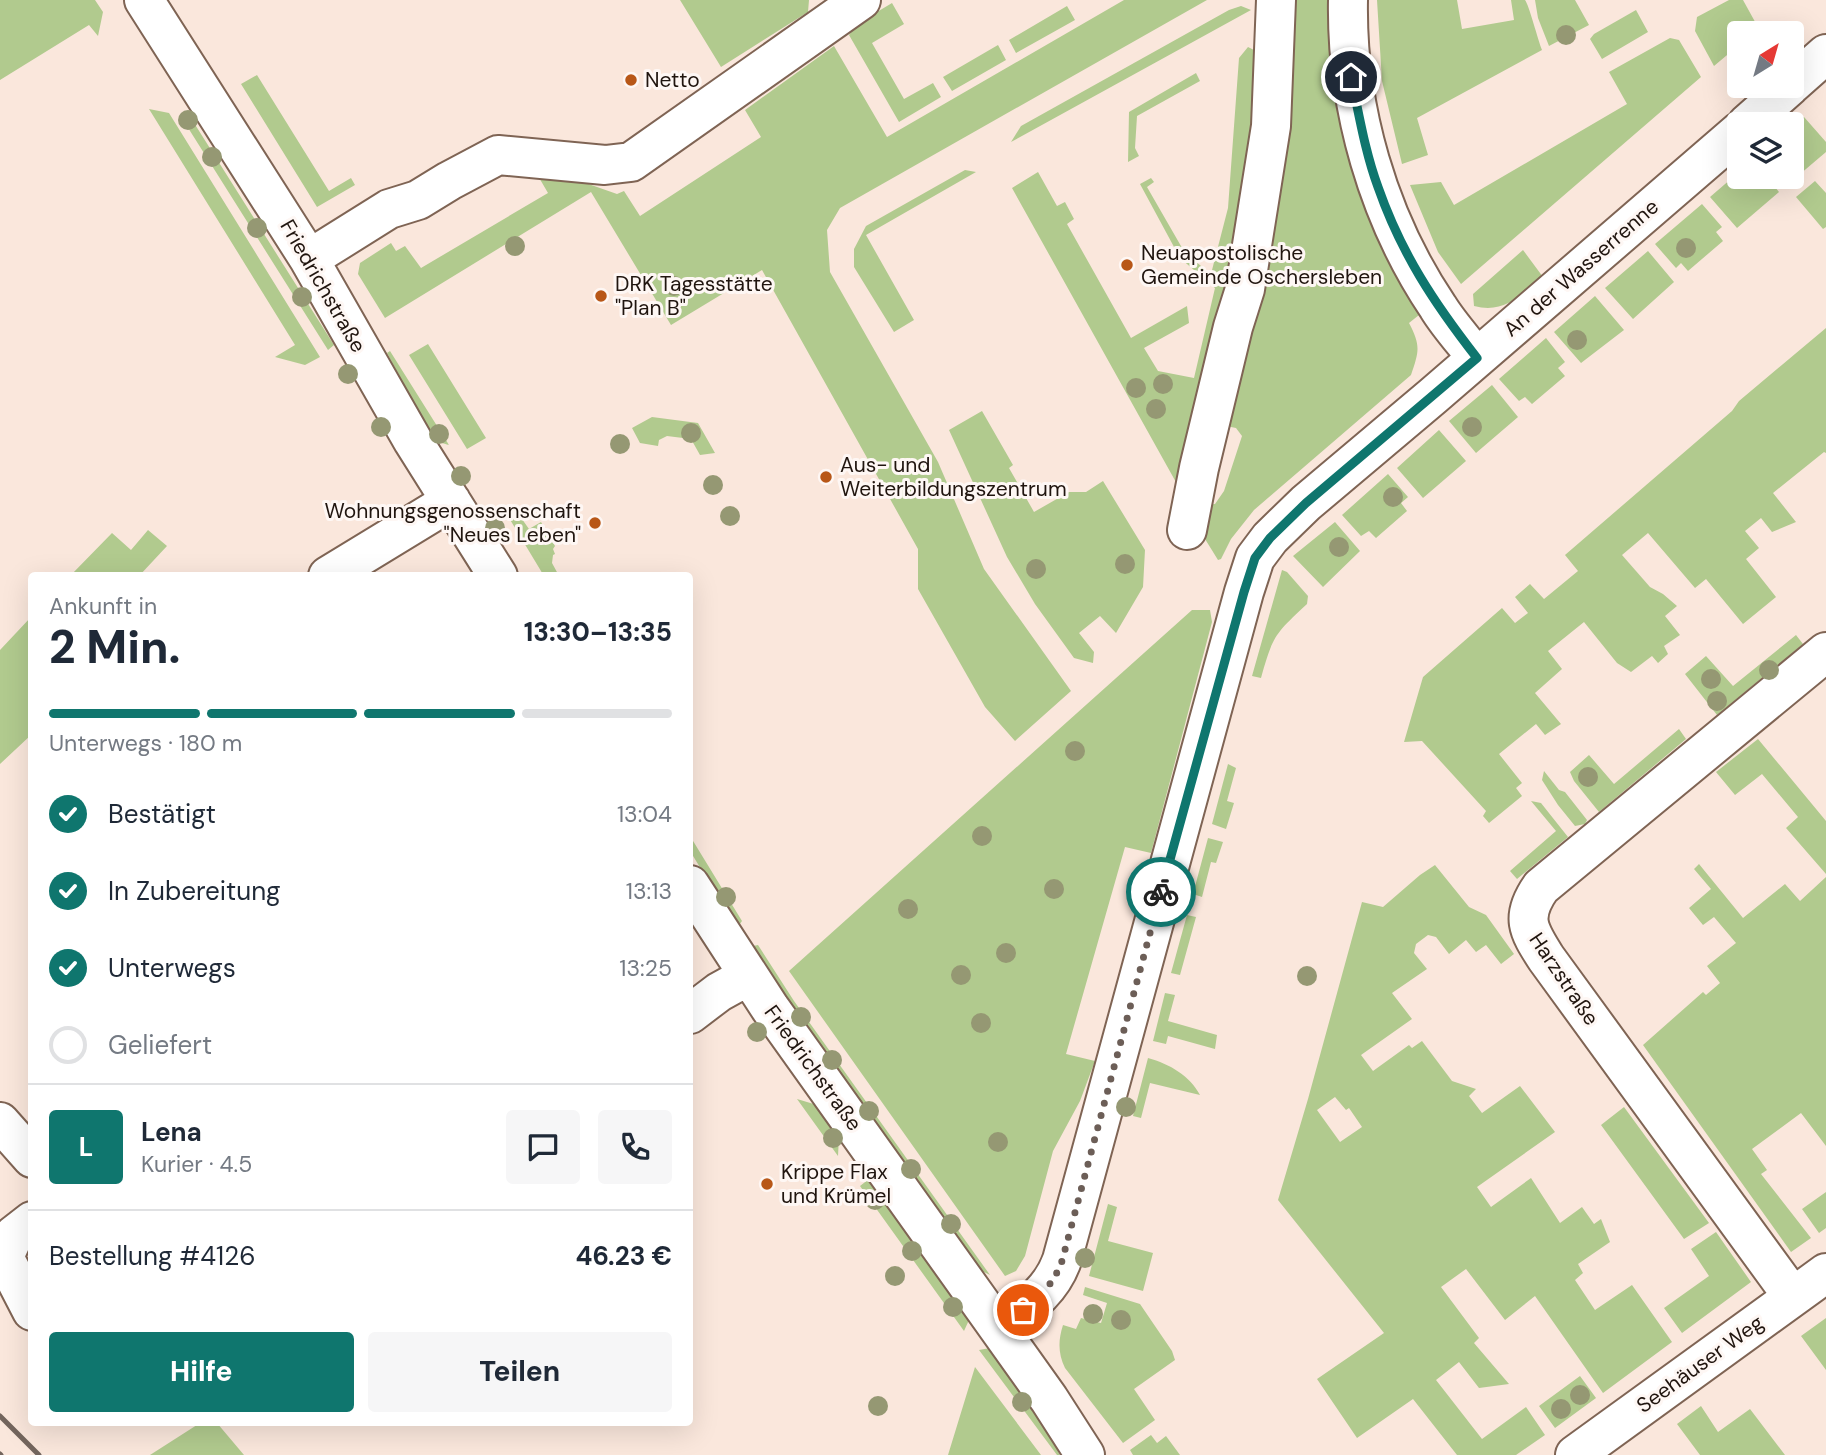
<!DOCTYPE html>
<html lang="de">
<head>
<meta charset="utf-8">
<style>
  :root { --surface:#fff; --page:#f6f6f7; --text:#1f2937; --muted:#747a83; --line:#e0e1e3; --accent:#0f766e }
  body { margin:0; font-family:"DM Sans",sans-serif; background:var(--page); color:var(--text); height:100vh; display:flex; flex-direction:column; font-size:26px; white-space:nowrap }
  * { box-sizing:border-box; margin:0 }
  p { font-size:23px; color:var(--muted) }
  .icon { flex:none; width:38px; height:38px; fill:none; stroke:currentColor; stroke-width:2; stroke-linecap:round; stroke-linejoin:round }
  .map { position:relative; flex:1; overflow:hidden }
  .panel { position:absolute; left:28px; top:572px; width:665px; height:854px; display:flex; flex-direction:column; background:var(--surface); border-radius:7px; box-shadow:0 7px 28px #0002 }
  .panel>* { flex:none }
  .needle { width:46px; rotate:37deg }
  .tools { position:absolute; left:1727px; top:21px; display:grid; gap:14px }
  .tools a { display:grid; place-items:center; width:77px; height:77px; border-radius:7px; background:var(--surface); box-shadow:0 7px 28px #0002; font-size:35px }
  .pin { position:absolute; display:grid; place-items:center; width:60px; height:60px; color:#fff; margin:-30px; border:4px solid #fff; border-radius:50%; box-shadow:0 2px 7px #0007 }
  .courier { position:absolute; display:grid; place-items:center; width:70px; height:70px; margin:-35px; border:5px solid #0f766e; border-radius:50%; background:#fff; color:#222; box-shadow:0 2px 9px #0007 }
  .head em { font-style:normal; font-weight:800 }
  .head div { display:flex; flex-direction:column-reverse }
  .head { display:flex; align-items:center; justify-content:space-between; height:119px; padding:0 21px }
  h1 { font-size:46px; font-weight:800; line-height:52px }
  .bar { display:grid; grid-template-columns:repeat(4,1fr); gap:10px 7px; align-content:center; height:84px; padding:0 21px }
  .bar i { height:9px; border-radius:5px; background:var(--line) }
  .bar .current { background:var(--accent) }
  .bar p { grid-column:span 4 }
  .line { display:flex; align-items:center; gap:18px; padding:0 21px; border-top:2px solid var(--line) }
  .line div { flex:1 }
  .round { display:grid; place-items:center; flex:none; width:74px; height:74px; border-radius:7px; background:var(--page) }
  ol { padding:0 21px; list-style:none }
  li { display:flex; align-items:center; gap:21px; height:77px }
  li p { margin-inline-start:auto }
  li .icon { padding:7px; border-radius:50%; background:var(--accent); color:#fff; stroke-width:4 }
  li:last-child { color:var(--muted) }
  li i { width:38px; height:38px; border:4px solid var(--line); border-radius:50% }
  .action { display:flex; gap:14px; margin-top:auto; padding:14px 21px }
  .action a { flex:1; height:80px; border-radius:7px; background:var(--accent); color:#fff; font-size:28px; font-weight:800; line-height:80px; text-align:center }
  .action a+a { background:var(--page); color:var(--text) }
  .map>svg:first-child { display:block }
  .green { fill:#b1ca8e; fill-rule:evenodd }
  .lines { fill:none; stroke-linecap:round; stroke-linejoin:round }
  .minor-casing { stroke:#7f6454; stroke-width:42 }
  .minor { stroke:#fff; stroke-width:38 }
  .rail { stroke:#73655d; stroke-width:5 }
  .tree { fill:#959873 }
  .done { stroke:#6c5e57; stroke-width:7; stroke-dasharray:0 12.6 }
  .route { stroke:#0f766e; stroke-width:9 }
  .poi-dot { fill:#b85717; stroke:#fef7f4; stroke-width:2.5 }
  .labels { text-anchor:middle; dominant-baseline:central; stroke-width:6; stroke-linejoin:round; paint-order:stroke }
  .poi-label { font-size:21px; fill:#20150f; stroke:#fef7f4; text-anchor:start }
  .street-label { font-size:21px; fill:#20150f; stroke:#fef7f4 }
</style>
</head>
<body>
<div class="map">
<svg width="1826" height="1455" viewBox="0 0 1826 1455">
  <rect width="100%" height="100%" fill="#fae7dc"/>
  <!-- green -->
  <path class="green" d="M0 0H95L103 12 98 36 89 25 0 80Z
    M680 0H809L808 12 721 67Z
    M1124 0H1207L840 208 827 230 830 272 938 462 984 569 1071 691 1015 741 985 707 918 589V549L762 270 671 325 591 192 385 318 358 274 360 263 391 243 396 251 405 246 421 268 548 193 534 169 540 167 617 194 624 191 640 216 761 137 745 110 834 46 887 137Z
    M1288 0H1330L1393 264 1419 315 1409 323C1421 346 1419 351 1411 375L1254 510 1231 539 1221 559 1218 560 1197 526 1202 505 1215 504 1224 491 1242 436 1236 428 1221 425Z
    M1377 0H1457L1462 29 1514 20 1511 0H1525C1529 5 1538 40 1542 50L1417 118 1428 155 1402 164 1382 81Z
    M1535 0H1575L1589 25 1549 46 1538 18Z
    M1729 0H1743L1759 29 1754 33H1740L1739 45 1714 66 1695 31 1697 17Z
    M892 3 904 24 872 43 904 99 933 83 941 97 899 122 849 35 857 24Z
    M1067 6 1075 20 1016 53 1009 40Z
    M1241 6 1251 10 1011 142 1021 126 1229 10Z
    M1636 10 1648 32 1602 59 1590 39 1594 34Z
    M1670 38 1679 40 1701 77 1461 284 1438 252 1410 185 1441 182 1454 205 1627 104 1609 72Z
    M998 45 1006 60 952 91 943 77Z
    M1248 47 1262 54 1242 250 1177 484 1012 188 1038 172 1057 206 1065 202 1074 219 1067 224 1131 338 1187 306 1189 323 1144 348 1158 371 1194 378 1215 288 1180 258 1140 184 1151 178 1154 182 1147 187 1185 253 1211 274 1228 208 1239 58Z
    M1196 73 1200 81 1137 116 1135 148 1139 156 1128 162 1129 112Z
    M257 75 329 191 351 178 355 185 317 207 241 84Z
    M149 109 169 113 320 357 305 365 275 357 295 345Z
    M180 115H189L334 345 328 350Z
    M1804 117 1826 142V152L1786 186 1779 177H1792V127Z
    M965 170 976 172 866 235 914 320 894 332 854 267V249L866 226Z
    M1739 172 1740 177H1767L1779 192 1737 228 1710 197Z
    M1815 181 1826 193V227L1823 229 1796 197Z
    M1702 204 1722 227 1716 232 1723 241 1688 271 1681 263 1676 268 1655 244Z
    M1523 250 1543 277C1521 295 1505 314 1474 306L1473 294Z
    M1648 251 1674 282 1633 319 1605 288Z
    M1595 296 1624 330 1581 363 1554 332Z
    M1826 328V453L1824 452 1773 493 1796 522 1772 532 1761 518 1745 531 1759 548 1746 559 1776 597 1743 624 1706 579 1695 588 1648 533 1622 555 1650 587 1663 594 1677 606 1665 616 1680 635 1664 646 1668 654 1658 663 1652 656 1631 672 1617 663 1584 622 1548 651 1562 669 1535 693 1561 724 1545 735 1536 724 1499 754 1522 783 1516 788 1522 796 1489 823 1483 816 1486 811 1422 741 1404 742 1423 677 1502 608 1515 623 1528 613 1515 597 1530 584 1544 599 1578 571 1565 555 1732 411 1739 401Z
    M1546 338 1565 362 1558 368 1565 376 1532 404 1525 397 1519 401 1499 379Z
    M428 344 486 438 467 449 409 355Z
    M390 351 449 445 435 441 387 353Z
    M1492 385 1518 417 1476 453 1449 421Z
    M982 411 1013 465 1009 468 1034 512 1069 492H1086L1103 481 1145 550 1143 587 1116 633 1100 616 1079 633 1094 652 1093 663 1074 658 1035 604 1007 557 949 430Z
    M652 417 698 423 715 453 700 455 691 439 667 436 659 440 658 446 640 443 632 428Z
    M1439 430 1466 461 1423 498 1397 468Z
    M1388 474 1408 497 1401 503 1407 511 1376 538 1369 531 1361 536 1342 515Z
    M517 512 529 529 541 522 555 546 553 549 555 554 553 555 552 563 558 574 564 576H544L506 513Z
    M1335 522 1360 551 1323 587 1293 556Z
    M148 530 167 546 139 576H70L112 533 131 550Z
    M1282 570 1287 572 1308 596 1307 604C1275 634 1273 635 1261 678L1252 676Z
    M1192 610H1210L1212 622 1151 853 1125 847 1066 1054 1095 1061 1080 1101 1053 1151 1025 1256 1016 1271 1005 1276 789 971Z
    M31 617V735L0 764V650Z
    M1796 635 1803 644 1717 715 1685 674 1706 656 1733 686Z
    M1679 729 1686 739 1599 812 1574 781 1570 772 1589 755 1614 784Z
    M1758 739 1826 821V874L1786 828 1798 817 1762 774 1735 795 1716 772Z
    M1228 764 1236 768 1227 801 1234 803 1226 829 1212 824Z
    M1544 771 1559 790 1565 792 1587 820 1585 824 1575 826 1558 805 1542 780Z
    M1531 801 1541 803 1568 837 1517 879 1510 871 1556 831Z
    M690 836 742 921 737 928 690 851Z
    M1208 838 1223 842 1216 863 1211 862 1202 897 1193 894Z
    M1699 864 1743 918 1785 884 1800 901 1826 877V1146L1801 1113 1752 1149 1767 1170 1761 1174 1811 1238 1791 1252 1643 1045 1703 992 1706 995 1720 983 1707 966 1736 943 1714 917 1703 925 1689 908 1711 889 1694 869Z
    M1435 865 1469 907 1486 915 1514 954 1501 964 1486 945 1476 952 1466 940 1449 954 1436 937 1428 935 1416 944 1414 953 1427 969 1392 993 1412 1019 1361 1055 1373 1071 1409 1045 1412 1048 1422 1041 1452 1081 1476 1089 1469 1096 1482 1113 1520 1086 1555 1132 1477 1187 1491 1207 1531 1178 1560 1223 1582 1207 1594 1224 1601 1219 1610 1242 1578 1264 1583 1273 1575 1280 1595 1310 1632 1285 1672 1342 1603 1393 1535 1296 1505 1320 1466 1269 1441 1287 1479 1338 1474 1343 1509 1384 1479 1388 1459 1362 1436 1380 1482 1439 1526 1407 1545 1435 1516 1455H1457L1413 1399 1357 1438 1317 1379 1384 1333 1278 1200 1308 1099 1362 902 1383 907 1420 875ZM1335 1097 1346 1110 1349 1108 1362 1127 1340 1142 1317 1110Z
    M1187 915 1196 917 1180 975 1171 973Z
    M758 945 794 1001 990 1275 980 1270 748 947Z
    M1165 993 1175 995 1168 1021 1217 1035 1215 1049 1168 1036 1166 1044 1153 1041Z
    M1148 1058C1170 1064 1190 1076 1200 1095L1150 1083 1141 1118 1133 1116Z
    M797 1099 817 1105 839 1137 838 1156Z
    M1624 1107 1709 1223 1684 1239 1601 1125Z
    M869 1179 969 1320 964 1331 860 1186Z
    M1826 1192V1228L1819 1233 1802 1209Z
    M1108 1204 1117 1207 1108 1241 1153 1253 1143 1291 1089 1276Z
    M1716 1232 1751 1282 1682 1333 1664 1308 1709 1276 1691 1249Z
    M1085 1287 1140 1304 1172 1351 1175 1360 1134 1389 1155 1420 1123 1443 1065 1368C1058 1353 1058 1341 1063 1325L1076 1329 1081 1318 1101 1323 1107 1303 1083 1295Z
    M1826 1318V1370L1801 1336Z
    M990 1348 1044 1425 1060 1455H1057L979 1350Z
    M975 1367 1041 1455H948Z
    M1580 1376 1596 1398 1555 1428 1539 1406Z
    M1701 1406 1718 1432 1750 1409 1785 1455H1700L1677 1424Z
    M200 1423H217L244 1455H150Z
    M1151 1435 1157 1443 1166 1436 1180 1455H1133L1130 1450Z"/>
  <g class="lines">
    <defs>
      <path id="minor" d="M144 0 309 259 413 441 498 576
        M1348 0C1346 107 1378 218 1438 307 1449 325 1464 341 1477 358
        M1792 84 1826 54
        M1747 124 1790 86
        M309 259 389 209 418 200 449 181 498 155 605 165 631 162 861 0
        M1187 530 1199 468 1233 327 1245 289 1271 126 1276 0
        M328 576 451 501
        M690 885 770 1008 1049 1399 1085 1455
        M690 1014 719 992 748 976
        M0 1122 32 1158
        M32 1221 14 1235 4 1257 32 1311
        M1793 1297 1546 958C1528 930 1520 917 1541 887L1826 652
        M999 1328C1025 1308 1051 1292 1062 1260L1244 592 1255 558 1270 538 1306 503 1433 396 1740 131
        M1575 1455 1826 1273"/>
    </defs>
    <!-- minor casing -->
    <use href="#minor" class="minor-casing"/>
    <!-- minor -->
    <use href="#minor" class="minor"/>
    <!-- rail -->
    <path class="rail" d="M0 1416 39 1455
      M0 1454 1 1455"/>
  </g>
  <!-- trees -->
  <g class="tree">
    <circle cx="1566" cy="35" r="10"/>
    <circle cx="188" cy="120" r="10"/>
    <circle cx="212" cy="157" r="10"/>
    <circle cx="257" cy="228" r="10"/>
    <circle cx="515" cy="246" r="10"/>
    <circle cx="1686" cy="248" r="10"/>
    <circle cx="674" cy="286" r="10"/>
    <circle cx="302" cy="297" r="10"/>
    <circle cx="1577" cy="340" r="10"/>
    <circle cx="348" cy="374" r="10"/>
    <circle cx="1163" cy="384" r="10"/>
    <circle cx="1136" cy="388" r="10"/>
    <circle cx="1156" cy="409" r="10"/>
    <circle cx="381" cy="427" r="10"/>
    <circle cx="1472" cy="427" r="10"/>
    <circle cx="691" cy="433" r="10"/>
    <circle cx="439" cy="434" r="10"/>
    <circle cx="620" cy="444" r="10"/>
    <circle cx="461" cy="476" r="10"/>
    <circle cx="713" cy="485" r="10"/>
    <circle cx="1393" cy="497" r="10"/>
    <circle cx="730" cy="516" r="10"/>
    <circle cx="495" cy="528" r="10"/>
    <circle cx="1339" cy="547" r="10"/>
    <circle cx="1125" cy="564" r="10"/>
    <circle cx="1036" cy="569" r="10"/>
    <circle cx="1769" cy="670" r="10"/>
    <circle cx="1711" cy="679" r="10"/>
    <circle cx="1717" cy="701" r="10"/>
    <circle cx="1075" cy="751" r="10"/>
    <circle cx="1588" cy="777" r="10"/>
    <circle cx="982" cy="836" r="10"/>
    <circle cx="1054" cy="889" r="10"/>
    <circle cx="726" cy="897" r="10"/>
    <circle cx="908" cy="909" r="10"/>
    <circle cx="1006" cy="953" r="10"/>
    <circle cx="961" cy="975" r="10"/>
    <circle cx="1307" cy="976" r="10"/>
    <circle cx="801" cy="1017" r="10"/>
    <circle cx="981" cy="1023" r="10"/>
    <circle cx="757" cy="1032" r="10"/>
    <circle cx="832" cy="1060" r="10"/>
    <circle cx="1126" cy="1107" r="10"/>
    <circle cx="869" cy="1111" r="10"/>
    <circle cx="833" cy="1138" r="10"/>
    <circle cx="998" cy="1142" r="10"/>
    <circle cx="911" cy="1169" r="10"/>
    <circle cx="875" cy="1200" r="10"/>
    <circle cx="951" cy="1224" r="10"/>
    <circle cx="912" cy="1251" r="10"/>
    <circle cx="1085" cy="1258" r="10"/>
    <circle cx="895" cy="1276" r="10"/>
    <circle cx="953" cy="1307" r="10"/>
    <circle cx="1093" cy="1314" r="10"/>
    <circle cx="1121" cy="1320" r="10"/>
    <circle cx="1580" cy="1395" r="10"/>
    <circle cx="1022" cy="1402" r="10"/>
    <circle cx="878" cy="1406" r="10"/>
    <circle cx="1561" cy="1409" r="10"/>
  </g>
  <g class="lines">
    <!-- done -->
    <path class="done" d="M1023 1310C1041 1296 1054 1283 1062 1261L1161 892"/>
    <!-- route -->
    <path class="route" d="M1161 892 1244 592 1255 558 1270 538 1306 503 1477 358C1434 303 1401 253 1378 187 1365 152 1359 114 1351 77"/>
  </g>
  <!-- markers -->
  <g class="poi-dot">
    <circle cx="631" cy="80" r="7"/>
    <circle cx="1127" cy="265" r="7"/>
    <circle cx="601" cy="296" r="7"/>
    <circle cx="826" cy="477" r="7"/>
    <circle cx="595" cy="523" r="7"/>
    <circle cx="767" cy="1184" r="7"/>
  </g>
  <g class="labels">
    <!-- poi labels -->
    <g class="poi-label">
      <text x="645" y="80">Netto</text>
      <text x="1141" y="253">Neuapostolische<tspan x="1141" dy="24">Gemeinde Oschersleben</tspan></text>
      <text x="615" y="284">DRK Tagesstätte<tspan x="615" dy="24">"Plan B"</tspan></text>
      <text x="840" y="465">Aus- und<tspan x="840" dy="24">Weiterbildungszentrum</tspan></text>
      <text x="581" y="511" text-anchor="end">Wohnungsgenossenschaft<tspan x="581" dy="24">"Neues Leben"</tspan></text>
      <text x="781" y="1172">Krippe Flax<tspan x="781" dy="24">und Krümel</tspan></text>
    </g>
    <!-- street labels -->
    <g class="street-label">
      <text transform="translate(1581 268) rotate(-41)">An der Wasserrenne</text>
      <text transform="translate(323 286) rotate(60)">Friedrichstraße</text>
      <text transform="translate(1564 979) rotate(56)">Harzstraße</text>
      <text transform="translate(813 1068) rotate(54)">Friedrichstraße</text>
      <text transform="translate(1700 1364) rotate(-36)">Seehäuser Weg</text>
    </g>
  </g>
</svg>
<div class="tools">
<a><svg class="needle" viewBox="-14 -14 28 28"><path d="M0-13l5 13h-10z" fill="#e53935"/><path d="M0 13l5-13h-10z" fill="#747a83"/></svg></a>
<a><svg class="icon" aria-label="layers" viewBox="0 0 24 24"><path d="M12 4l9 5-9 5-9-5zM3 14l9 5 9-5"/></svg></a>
</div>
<div class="pin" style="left:1023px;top:1310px;background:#ea580c"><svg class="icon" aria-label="bag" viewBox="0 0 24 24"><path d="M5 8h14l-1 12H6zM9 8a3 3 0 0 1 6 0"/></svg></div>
<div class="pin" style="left:1351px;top:77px;background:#1f2937"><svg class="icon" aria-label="home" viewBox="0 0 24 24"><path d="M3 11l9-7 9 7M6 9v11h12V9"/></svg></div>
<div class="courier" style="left:1161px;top:892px"><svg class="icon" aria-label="bike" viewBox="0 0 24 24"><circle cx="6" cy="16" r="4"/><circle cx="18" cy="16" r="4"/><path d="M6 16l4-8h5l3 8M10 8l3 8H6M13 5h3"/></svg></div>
<section class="panel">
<div class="head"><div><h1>2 Min.</h1><p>Ankunft in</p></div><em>13:30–13:35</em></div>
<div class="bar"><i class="current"></i><i class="current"></i><i class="current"></i><i></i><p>Unterwegs · 180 m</p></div>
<ol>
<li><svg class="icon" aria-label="check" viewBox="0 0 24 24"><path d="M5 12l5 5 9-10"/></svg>Bestätigt<p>13:04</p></li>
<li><svg class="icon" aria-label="check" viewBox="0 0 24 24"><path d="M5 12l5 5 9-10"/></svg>In Zubereitung<p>13:13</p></li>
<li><svg class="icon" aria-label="check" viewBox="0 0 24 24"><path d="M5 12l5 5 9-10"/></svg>Unterwegs<p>13:25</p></li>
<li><i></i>Geliefert</li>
</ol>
<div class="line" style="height:126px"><b class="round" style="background:var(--accent);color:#fff">L</b><div><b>Lena</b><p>Kurier · 4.5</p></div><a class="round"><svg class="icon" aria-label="chat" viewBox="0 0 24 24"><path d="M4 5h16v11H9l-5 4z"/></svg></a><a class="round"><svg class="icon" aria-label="phone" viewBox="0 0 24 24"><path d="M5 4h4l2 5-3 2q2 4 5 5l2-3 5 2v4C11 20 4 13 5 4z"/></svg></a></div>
<div class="line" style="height:91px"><div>Bestellung #4126</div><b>46.23 €</b></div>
<div class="action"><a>Hilfe</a><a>Teilen</a></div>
</section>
</div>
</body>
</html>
